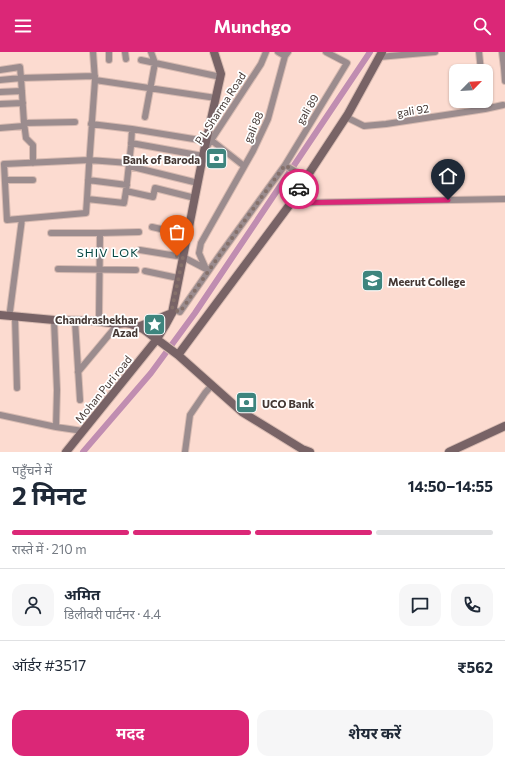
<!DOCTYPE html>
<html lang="hi">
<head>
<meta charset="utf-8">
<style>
  :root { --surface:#fff; --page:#f6f6f7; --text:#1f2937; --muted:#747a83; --line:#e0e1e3; --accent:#db2777 }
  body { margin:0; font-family:Commissioner,"Noto Sans Devanagari",sans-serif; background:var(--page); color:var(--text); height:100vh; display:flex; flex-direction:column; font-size:15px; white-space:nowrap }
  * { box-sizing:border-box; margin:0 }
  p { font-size:13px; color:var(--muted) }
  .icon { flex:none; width:22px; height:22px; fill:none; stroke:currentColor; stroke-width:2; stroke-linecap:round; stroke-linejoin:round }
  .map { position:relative; height:400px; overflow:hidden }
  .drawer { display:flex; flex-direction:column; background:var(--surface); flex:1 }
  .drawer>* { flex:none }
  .needle { width:26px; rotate:66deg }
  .controls { position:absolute; left:449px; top:12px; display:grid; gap:8px }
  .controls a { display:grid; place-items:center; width:44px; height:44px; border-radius:8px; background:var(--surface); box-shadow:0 1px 3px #0004; font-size:20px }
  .pin { position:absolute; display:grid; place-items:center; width:34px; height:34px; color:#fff; margin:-41px -17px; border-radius:50% 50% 50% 0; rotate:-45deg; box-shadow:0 0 4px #0007 }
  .pin .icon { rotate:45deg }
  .courier { position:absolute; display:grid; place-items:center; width:40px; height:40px; margin:-20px; border:3px solid #db2777; border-radius:50%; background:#fff; color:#222; box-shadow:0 1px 5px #0007 }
  .summary em { font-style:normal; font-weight:700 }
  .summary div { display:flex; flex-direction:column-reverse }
  .summary { display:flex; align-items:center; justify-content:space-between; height:68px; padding:0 12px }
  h1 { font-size:26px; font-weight:700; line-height:30px }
  .bar { display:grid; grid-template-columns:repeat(4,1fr); gap:6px 4px; align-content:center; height:48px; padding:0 12px }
  .bar i { height:5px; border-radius:3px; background:var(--line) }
  .bar .active { background:var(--accent) }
  .bar p { grid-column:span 4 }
  .line { display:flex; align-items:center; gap:10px; padding:0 12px; border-top:1px solid var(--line) }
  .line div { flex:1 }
  .round { display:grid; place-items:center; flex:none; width:42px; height:42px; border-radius:12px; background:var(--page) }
  .button { display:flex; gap:8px; margin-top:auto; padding:8px 12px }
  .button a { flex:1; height:46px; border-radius:12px; background:var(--accent); color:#fff; font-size:16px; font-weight:700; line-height:46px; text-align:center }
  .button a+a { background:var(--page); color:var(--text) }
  header { display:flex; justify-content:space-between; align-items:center; height:52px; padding:0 12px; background:var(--accent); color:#fff; font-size:18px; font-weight:700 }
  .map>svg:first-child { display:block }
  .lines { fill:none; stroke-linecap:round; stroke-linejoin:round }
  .canal { stroke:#c08db1; stroke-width:6 }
  .street-casing { stroke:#d7bab1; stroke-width:8 }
  .secondary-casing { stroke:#d7bab1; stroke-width:10 }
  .street { stroke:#9b8c8e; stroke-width:6 }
  .secondary { stroke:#786366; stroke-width:8 }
  .done { stroke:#85716b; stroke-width:4; stroke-dasharray:0 7.2 }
  .route { stroke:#db2777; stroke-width:5 }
  .labels { text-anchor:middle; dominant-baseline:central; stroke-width:3.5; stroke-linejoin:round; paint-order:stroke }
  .street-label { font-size:11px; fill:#453834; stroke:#fff }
  .poi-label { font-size:11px; font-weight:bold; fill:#453834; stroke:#fff; text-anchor:end }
  .neighbourhood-label { font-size:12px; letter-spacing:1px; fill:#074843; stroke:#fff }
</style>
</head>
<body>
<header><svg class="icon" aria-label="menu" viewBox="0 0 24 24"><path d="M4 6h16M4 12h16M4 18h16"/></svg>Munchgo<svg class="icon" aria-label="search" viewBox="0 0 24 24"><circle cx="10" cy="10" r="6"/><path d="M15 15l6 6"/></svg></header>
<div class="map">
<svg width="505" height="400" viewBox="0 0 505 400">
  <rect width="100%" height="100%" fill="#fcdbd0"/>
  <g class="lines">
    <!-- canal -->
    <path class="canal" d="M83 400 151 321 195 261 370 0"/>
    <defs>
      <path id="street" d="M109 0V8
        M125 0 126 7
        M278 0 285 4
        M479 0 481 19
        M502 0 504 16
        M379 5 435 0
        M141 8 221 25
        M505 16H504L505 29
        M0 18 20 15 21 26 95 24
        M0 28 21 26 24 71 75 70
        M95 28 216 46
        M0 40 22 39
        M484 49 485 57 503 53
        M0 52 23 51
        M145 65 155 11 151 0
        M346 65 364 74 386 72 485 57
        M92 72 89 114 87 147 124 151 126 139 131 94 132 77 91 72 92 69 95 28 93 0
        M0 76 24 74V71L26 86 33 93V111
        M132 77 206 89
        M211 88 244 114
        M131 91 203 104
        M206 96 261 12 266 0
        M129 114 198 131
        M306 126 285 113 347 11 326 0
        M5 128H33
        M88 128 127 133
        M126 139 153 145 155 136 195 146
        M87 147 86 161 7 168 4 112 89 108 129 111
        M291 151 505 147
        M152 175 187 183
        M51 181H100L139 180
        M140 198 183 205 206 217
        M58 217 136 218
        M206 217 199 201 201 191 253 99 268 67 285 4 288 0
        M145 219 178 226
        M172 257 180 260 219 204 285 113
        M10 259 22 167
        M15 265 17 336
        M99 265 100 181
        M54 268 57 338 56 375
        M75 269 80 348
        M78 320 118 272
        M0 363 56 375 83 379
        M185 400 190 363 205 341 212 333"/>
      <path id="secondary" d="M0 263 54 268 94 269 118 272 125 271 131 272 143 277 178 303 242 360 302 397 310 400
        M138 275 172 261
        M178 303 291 151 306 126 348 62 382 0
        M66 400 157 287 165 274 172 261 204 99 221 22 214 0
        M449 400 505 374"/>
    </defs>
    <!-- street casing -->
    <use href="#street" class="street-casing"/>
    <!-- secondary casing -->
    <use href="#secondary" class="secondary-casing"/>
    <!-- street -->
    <use href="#street" class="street"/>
    <!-- secondary -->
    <use href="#secondary" class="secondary"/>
  </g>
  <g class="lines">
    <!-- done -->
    <path class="done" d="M177 204 183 205 172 257 180 260 219 204 285 113 306 126 299 137"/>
    <!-- route -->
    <path class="route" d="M299 137 291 151 448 148"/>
  </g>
  <!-- icons -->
  <defs>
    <symbol id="bank-square" viewBox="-11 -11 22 22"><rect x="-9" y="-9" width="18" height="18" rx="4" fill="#3e857e" stroke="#fff"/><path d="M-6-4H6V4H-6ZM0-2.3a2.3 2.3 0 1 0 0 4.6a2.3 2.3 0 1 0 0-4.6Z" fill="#fff"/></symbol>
    <symbol id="university-square" viewBox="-11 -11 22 22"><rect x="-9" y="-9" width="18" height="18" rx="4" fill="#3e857e" stroke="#fff"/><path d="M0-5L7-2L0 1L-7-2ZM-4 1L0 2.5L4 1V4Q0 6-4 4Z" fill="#fff"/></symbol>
    <symbol id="sight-square" viewBox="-11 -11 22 22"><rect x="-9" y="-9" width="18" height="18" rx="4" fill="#3e857e" stroke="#fff"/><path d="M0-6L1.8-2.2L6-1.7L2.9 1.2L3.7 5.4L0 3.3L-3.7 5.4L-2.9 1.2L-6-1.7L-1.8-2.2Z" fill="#fff"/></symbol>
  </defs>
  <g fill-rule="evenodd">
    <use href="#bank-square" x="204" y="94" width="25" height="25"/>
    <use href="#university-square" x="360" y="216" width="25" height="25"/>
    <use href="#sight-square" x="142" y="260" width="25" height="25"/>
    <use href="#bank-square" x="234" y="338" width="25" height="25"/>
  </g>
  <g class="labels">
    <!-- street labels -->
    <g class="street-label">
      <text transform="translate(220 56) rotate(-57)">P L Sharma Road</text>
      <text transform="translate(307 57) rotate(-59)">gali 89</text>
      <text transform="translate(413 58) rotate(-9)">gali 92</text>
      <text transform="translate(253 75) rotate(-66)">gali 88</text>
      <text transform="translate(103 337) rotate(-51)">Mohan Puri road</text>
    </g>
    <!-- poi labels -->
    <g class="poi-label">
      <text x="200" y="107">Bank of Baroda</text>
      <text x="388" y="229" text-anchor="start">Meerut College</text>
      <text x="138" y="267">Chandrashekhar<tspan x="138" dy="13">Azad</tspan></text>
      <text x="262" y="351" text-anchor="start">UCO Bank</text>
    </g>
    <!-- neighbourhood labels -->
    <g class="neighbourhood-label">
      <text x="108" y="200">SHIV LOK</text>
    </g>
  </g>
</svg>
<div class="controls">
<a><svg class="needle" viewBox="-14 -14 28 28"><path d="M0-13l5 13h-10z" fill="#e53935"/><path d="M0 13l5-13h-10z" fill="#747a83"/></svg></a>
</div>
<div class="pin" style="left:177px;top:204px;background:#ea580c"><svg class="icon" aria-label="bag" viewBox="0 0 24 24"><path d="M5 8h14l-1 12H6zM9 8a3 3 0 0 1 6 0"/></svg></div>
<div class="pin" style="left:448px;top:148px;background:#1f2937"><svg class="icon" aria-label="home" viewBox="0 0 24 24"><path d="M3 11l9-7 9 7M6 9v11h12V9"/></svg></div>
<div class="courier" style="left:299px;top:137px"><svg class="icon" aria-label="car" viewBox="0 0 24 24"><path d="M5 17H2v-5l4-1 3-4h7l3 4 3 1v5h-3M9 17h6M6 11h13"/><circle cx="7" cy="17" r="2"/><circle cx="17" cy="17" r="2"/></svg></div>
</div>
<section class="drawer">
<div class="summary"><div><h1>2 मिनट</h1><p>पहुँचने में</p></div><em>14:50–14:55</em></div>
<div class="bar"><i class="active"></i><i class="active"></i><i class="active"></i><i></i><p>रास्ते में · 210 m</p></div>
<div class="line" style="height:72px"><a class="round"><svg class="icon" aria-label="person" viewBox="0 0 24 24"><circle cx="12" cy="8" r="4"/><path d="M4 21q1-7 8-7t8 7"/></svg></a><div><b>अमित</b><p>डिलीवरी पार्टनर · 4.4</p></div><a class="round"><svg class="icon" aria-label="chat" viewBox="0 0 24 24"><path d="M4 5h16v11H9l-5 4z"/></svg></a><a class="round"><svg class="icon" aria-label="phone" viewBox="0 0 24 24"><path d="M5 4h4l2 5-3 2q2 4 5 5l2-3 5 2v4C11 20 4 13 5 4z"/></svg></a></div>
<div class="line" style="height:52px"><div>ऑर्डर #3517</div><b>₹562</b></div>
<div class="button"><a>मदद</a><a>शेयर करें</a></div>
</section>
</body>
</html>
